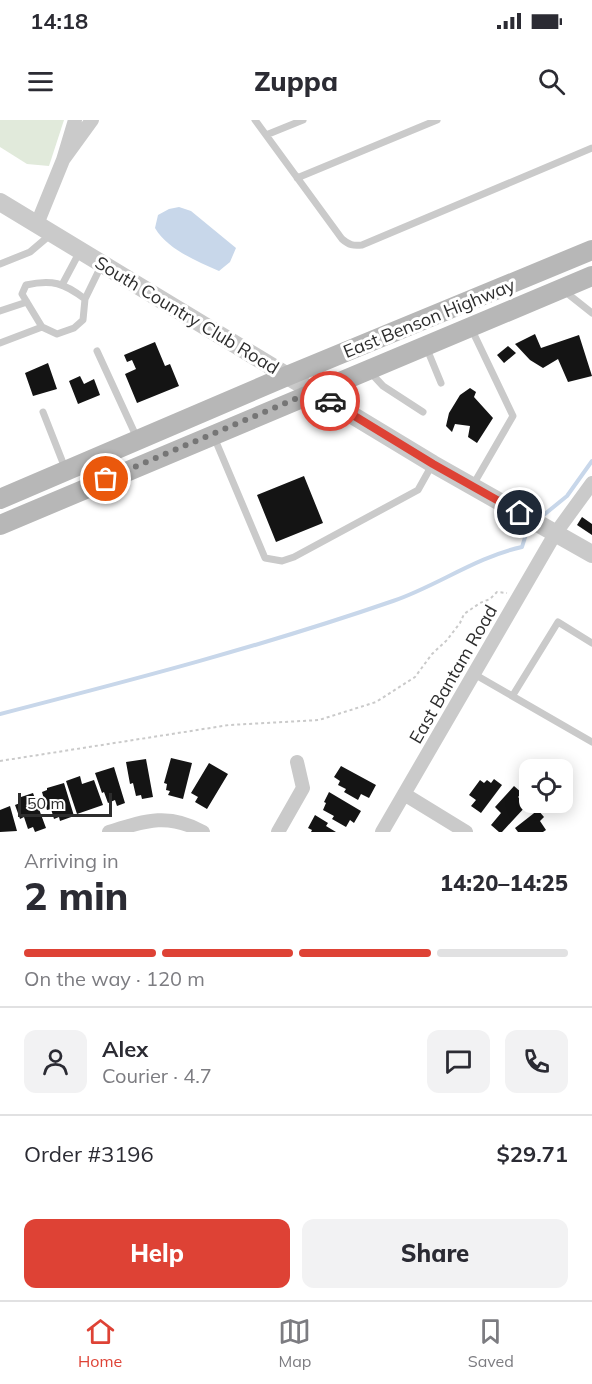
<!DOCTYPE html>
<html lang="en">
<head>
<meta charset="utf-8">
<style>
  :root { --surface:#fff; --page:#f2f2f3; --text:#2b2b33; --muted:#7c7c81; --line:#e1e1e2; --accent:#de4235 }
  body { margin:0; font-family:Mulish,sans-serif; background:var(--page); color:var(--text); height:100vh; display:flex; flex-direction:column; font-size:22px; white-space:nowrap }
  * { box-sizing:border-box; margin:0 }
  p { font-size:20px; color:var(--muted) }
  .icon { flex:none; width:33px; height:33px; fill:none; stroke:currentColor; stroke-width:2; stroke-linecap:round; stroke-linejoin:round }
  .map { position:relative; height:712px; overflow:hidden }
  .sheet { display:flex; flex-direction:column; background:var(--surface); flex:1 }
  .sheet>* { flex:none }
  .buttons { position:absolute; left:519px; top:639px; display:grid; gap:12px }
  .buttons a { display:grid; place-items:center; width:54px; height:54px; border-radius:12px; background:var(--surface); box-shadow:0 3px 15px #0003; font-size:30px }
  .scale { position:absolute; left:18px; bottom:15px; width:94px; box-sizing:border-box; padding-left:6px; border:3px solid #2d2d2d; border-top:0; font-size:16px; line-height:21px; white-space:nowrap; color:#2d2d2d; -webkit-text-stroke:4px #fff; paint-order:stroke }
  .pin { position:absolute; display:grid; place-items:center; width:51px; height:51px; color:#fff; margin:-26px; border:3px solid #fff; border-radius:50%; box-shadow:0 2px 6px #0007 }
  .courier { position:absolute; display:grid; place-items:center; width:60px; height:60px; margin:-30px; border:4px solid #de4235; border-radius:50%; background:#fff; color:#222; box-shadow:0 2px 8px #0007 }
  .summary em { font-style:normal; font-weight:800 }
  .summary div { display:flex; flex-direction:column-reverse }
  .summary { display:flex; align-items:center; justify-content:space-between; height:102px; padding:0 24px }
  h1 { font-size:39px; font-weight:800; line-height:45px }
  .bar { display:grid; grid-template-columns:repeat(4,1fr); gap:9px 6px; align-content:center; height:72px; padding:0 24px }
  .bar i { height:8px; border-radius:4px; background:var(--line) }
  .bar .active { background:var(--accent) }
  .bar p { grid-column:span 4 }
  .line { display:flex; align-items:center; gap:15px; padding:0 24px; border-top:2px solid var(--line) }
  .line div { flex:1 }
  .round { display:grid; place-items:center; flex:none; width:63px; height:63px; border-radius:12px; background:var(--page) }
  .action { display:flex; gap:12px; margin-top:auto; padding:12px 24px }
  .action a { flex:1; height:69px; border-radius:12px; background:var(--accent); color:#fff; font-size:24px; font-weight:800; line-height:69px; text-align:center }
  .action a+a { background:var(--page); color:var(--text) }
  .status { display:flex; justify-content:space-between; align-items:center; height:42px; padding:0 30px; background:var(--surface); direction:ltr }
  .status svg { height:16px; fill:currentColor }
  header { display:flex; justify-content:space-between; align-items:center; height:78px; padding:0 24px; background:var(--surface); font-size:27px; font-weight:800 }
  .dock { display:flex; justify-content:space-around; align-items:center; height:84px; border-top:2px solid var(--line); background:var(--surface); font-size:16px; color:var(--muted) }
  .dock a { display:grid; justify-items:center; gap:3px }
  .dock .active { color:var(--accent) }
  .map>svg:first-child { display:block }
  .green { fill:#e1eadb }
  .water { fill:#c8d7ea }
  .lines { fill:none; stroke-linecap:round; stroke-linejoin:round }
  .stream { stroke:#c8d7ea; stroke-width:4 }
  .building { fill:#141414 }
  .path { stroke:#cacaca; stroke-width:2; stroke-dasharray:3 3; stroke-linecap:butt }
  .service { stroke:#cacaca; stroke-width:7 }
  .minor { stroke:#cacaca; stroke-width:14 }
  .tertiary { stroke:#cacaca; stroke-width:18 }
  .secondary { stroke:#b7b7b7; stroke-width:20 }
  .done { stroke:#767676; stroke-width:6; stroke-dasharray:0 10.8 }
  .route { stroke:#de4235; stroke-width:8 }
  .labels { text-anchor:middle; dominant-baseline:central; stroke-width:6; stroke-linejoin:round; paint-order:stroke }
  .street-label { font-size:18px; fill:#2d2d2d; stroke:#fff }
</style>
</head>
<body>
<div class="status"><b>14:18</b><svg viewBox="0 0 49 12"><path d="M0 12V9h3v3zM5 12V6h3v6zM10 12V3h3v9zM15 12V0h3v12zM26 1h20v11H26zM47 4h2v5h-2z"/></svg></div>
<header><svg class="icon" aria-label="menu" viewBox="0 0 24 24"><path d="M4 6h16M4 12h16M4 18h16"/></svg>Zuppa<svg class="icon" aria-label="search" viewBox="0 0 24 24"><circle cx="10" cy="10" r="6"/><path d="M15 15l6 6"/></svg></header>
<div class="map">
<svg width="592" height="712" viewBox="0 0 592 712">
  <rect width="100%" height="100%" fill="#fff"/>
  <!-- green -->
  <path class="green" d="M0 0H64L49 46 27 44 0 27Z"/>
  <!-- water -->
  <path class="water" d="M179 87 191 91 236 128 230 142 219 151C197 141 168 130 155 108L158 95 169 89Z"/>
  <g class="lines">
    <!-- stream -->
    <path class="stream" d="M540 398 567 376 592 341
      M0 594C132 560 263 526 393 481 437 466 476 437 522 427L527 411 533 405"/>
  </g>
  <!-- building -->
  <path class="building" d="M535 214 541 228 579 215 592 256 568 262 558 239 543 248 530 240 515 224Z
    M155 222 165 246 170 244 179 266 137 283 125 254 136 249 132 240 127 242 124 235Z
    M508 226 516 233 504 243 497 235Z
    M48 243 57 269 33 276 25 253Z
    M80 256 84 264 94 259 100 275 78 284 69 261Z
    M470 268 476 272 474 277 493 298 477 323 468 317 470 306 455 304 452 312 446 306 449 293 460 275Z
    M304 356 323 403 276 422 257 375Z
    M582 397 592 404V415L577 405Z
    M171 638 192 643 183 679 168 675 170 671 166 670 167 664 164 663Z
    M146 639 153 677 142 679 141 675 136 676 133 663 130 664 126 642Z
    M209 643 228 654 207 689 195 682 198 677 191 673Z
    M341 646 376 665 369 678 361 674 358 680 344 672 346 669 338 665 340 661 334 657Z
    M114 647 125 683 117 686 115 680 108 683 104 672 102 673 95 653Z
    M80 656 82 664 94 660 103 685 77 694 66 661Z
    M494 659 502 665 481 693 471 686 476 680 469 675 480 660 484 663 487 660 491 663Z
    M64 663 74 696 60 701 59 697 54 699 51 689 47 690 42 672 47 670V668Z
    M514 666 522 673 518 677 527 685 502 712H499L491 705 501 693 495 687Z
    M329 672 361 691 354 703 350 700 346 707 332 699 334 696 323 690 326 683 324 682Z
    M33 673 46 708 35 712 33 707 28 709 24 697 20 699 15 685 20 683 18 678Z
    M10 686 17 711 0 712V690Z
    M538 690 544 697 540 701 546 710 543 712H518L515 708Z
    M315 695 328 703 326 706 336 712H311L312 710 308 708Z"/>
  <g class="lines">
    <!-- path -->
    <path class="path" d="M0 641 229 605 319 600 376 582 415 557 432 534 447 520 460 503 464 494 480 483 490 479 497 472 507 473"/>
    <!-- service -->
    <path class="service" d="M255 0 342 119C349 125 353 126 362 125L592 28
      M266 15 303 0
      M297 58 437 0
      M0 144 30 132 50 115
      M62 165 79 133
      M563 170 592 193
      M85 179C64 163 52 159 26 165L22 174 42 207 57 214 74 208 83 200 85 179 102 144
      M0 191 27 182
      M471 208 513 296 473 365
      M0 223 42 207
      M427 229 441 263
      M97 231 137 318
      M370 252 383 266 423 292
      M43 292 65 348
      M214 317 265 438 282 441 294 437 418 370 432 345
      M474 554 592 622
      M513 575 558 502 592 523"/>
    <!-- minor -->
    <path class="minor" d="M75 0 63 40 92 0
      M37 104 63 40
      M404 674 466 712
      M109 712C144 701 168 692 203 712
      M278 712 303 668 297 642
      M382 712 555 414 592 363"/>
    <!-- tertiary -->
    <path class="tertiary" d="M0 82 433 344 592 434"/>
    <!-- secondary -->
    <path class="secondary" d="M0 379 287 256 592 130
      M0 405 592 156"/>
  </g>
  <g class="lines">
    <!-- done -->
    <path class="done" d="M106 359 314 271 330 281"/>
    <!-- route -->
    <path class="route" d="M330 281 433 344 520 393"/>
  </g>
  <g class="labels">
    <!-- street labels -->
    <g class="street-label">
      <text transform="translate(187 195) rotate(31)">South Country Club Road</text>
      <text transform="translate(429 198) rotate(-22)">East Benson Highway</text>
      <text transform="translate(453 554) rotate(-60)">East Bantam Road</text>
    </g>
  </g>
</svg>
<div class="buttons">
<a><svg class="icon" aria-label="locate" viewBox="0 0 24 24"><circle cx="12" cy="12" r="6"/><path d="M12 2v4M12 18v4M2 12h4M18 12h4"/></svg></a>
</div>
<div class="scale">50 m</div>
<div class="pin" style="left:106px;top:359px;background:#ea580c"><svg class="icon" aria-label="bag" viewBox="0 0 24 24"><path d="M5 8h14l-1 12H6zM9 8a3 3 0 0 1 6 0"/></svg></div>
<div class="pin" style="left:520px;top:393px;background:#1f2937"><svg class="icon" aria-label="home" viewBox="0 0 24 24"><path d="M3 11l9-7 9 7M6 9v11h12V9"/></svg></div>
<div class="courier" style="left:330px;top:281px"><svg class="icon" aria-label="car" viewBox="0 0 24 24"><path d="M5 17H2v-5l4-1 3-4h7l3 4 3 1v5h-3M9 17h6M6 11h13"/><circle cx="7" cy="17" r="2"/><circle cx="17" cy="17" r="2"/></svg></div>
</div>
<section class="sheet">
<div class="summary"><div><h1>2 min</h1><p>Arriving in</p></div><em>14:20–14:25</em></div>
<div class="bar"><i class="active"></i><i class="active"></i><i class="active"></i><i></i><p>On the way · 120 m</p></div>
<div class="line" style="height:108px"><a class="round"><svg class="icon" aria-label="person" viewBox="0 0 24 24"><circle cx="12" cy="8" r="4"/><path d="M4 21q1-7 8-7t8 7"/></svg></a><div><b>Alex</b><p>Courier · 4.7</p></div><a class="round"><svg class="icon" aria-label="chat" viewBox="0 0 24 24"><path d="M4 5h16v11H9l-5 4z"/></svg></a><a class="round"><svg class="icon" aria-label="phone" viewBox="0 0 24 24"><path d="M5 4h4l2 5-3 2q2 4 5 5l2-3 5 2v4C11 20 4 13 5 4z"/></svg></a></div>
<div class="line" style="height:78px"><div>Order #3196</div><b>$29.71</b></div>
<div class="action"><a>Help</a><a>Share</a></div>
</section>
<nav class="dock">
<a class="active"><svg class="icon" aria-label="home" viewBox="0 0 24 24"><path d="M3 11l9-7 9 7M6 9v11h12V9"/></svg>Home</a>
<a><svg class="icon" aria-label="map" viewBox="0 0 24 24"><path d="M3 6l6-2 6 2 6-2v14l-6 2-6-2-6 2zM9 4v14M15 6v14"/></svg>Map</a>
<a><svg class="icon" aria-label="saved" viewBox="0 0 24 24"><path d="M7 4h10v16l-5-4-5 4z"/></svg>Saved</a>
</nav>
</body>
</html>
